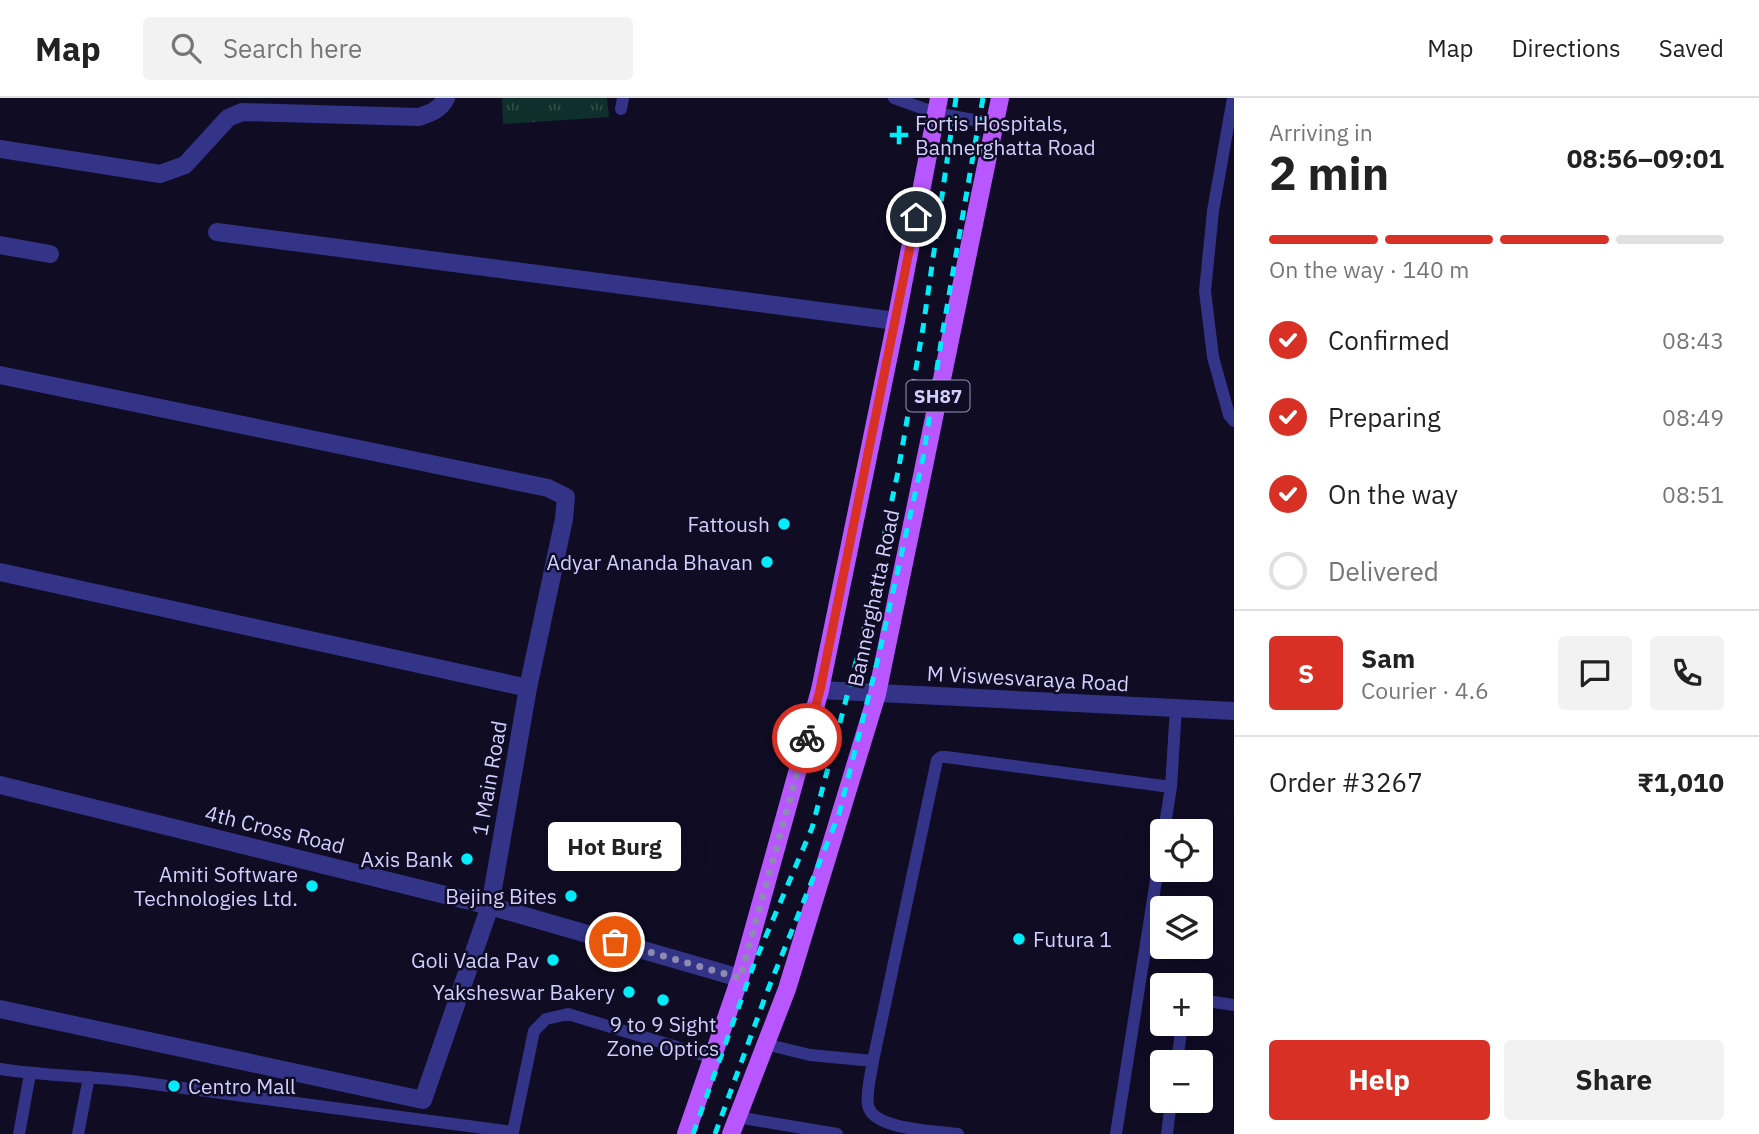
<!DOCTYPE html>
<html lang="en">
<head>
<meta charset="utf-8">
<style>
  :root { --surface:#fff; --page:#f2f2f2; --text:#222; --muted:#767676; --line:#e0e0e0; --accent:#d93025 }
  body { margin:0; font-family:"IBM Plex Sans",sans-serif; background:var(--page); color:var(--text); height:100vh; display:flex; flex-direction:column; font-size:26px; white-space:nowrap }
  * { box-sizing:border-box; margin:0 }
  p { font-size:23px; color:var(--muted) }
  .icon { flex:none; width:38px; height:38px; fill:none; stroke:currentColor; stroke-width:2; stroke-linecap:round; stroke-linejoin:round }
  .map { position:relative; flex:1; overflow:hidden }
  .sheet { display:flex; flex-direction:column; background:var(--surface); width:525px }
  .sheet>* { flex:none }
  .fabs { position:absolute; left:1150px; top:721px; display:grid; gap:14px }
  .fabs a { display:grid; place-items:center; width:63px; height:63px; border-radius:7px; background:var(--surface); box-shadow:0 7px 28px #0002; font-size:35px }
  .pin { position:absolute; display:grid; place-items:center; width:60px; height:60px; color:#fff; margin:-30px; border:4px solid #fff; border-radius:50%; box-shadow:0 2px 7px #0007 }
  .courier { position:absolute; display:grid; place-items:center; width:70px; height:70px; margin:-35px; border:5px solid #d93025; border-radius:50%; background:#fff; color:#222; box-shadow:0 2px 9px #0007 }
  .bubble { position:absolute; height:49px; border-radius:7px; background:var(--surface); box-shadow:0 7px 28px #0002; font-size:23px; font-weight:700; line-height:49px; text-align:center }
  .headline em { font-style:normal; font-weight:700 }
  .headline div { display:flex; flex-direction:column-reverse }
  .headline { display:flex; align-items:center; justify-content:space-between; height:119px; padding:0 35px }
  h1 { font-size:46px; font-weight:700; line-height:52px }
  .bar { display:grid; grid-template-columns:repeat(4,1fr); gap:10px 7px; align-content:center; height:84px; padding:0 35px }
  .bar i { height:9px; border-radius:5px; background:var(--line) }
  .bar .current { background:var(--accent) }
  .bar p { grid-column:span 4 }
  .line { display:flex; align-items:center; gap:18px; padding:0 35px; border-top:2px solid var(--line) }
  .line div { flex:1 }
  .round { display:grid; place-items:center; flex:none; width:74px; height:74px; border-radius:7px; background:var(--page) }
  ol { padding:0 35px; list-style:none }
  li { display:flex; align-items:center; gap:21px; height:77px }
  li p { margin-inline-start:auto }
  li .icon { padding:7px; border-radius:50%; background:var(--accent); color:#fff; stroke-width:4 }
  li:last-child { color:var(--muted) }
  li i { width:38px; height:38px; border:4px solid var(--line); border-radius:50% }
  .action { display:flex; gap:14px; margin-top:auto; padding:14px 35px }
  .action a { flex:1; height:80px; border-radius:7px; background:var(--accent); color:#fff; font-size:28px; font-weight:700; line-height:80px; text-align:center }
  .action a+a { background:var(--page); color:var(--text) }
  header { display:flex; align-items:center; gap:42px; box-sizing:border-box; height:98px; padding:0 35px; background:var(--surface); border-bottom:2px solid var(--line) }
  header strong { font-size:33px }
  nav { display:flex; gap:38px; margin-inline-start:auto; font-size:24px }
  .search { width:490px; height:63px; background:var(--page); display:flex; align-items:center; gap:18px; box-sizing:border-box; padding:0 24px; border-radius:7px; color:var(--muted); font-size:26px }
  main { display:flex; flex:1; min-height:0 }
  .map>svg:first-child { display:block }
  .grass { fill:url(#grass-tufts) }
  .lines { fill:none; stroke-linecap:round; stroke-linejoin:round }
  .service { stroke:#333487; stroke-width:12 }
  .minor { stroke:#333487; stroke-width:18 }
  .tertiary { stroke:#333487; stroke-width:18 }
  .primary { stroke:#b856ff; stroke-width:18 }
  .rail { stroke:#00ecfa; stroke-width:5; stroke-dasharray:10 9; stroke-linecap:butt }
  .done { stroke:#8e8bb2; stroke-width:7; stroke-dasharray:0 12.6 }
  .route { stroke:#d93025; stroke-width:9 }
  .poi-dot { fill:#00ecfa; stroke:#0f0c24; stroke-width:2.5 }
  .labels { text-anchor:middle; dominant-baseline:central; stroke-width:5; stroke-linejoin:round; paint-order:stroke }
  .shield { fill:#0f0c24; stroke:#9894bd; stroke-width:2 }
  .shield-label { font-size:19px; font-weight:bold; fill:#d2cfff }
  .poi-label { font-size:21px; fill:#d2cfff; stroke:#0f0c24; text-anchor:end }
  .street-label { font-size:21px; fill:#d2cfff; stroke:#0f0c24 }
</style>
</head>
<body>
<header>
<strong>Map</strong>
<div class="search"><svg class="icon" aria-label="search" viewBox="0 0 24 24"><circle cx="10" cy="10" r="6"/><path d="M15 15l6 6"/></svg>Search here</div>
<nav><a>Map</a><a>Directions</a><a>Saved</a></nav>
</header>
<main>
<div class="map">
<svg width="1234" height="1036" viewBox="0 0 1234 1036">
  <defs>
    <pattern id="grass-tufts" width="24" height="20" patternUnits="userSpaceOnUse" patternTransform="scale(1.75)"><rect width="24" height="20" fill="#0f2f2c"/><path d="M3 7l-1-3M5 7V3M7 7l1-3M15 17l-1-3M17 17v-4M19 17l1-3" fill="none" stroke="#314c4c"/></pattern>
  </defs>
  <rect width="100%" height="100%" fill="#0f0c24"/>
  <!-- grass -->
  <path class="grass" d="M502 0H607L609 19 503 26Z"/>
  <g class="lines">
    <!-- service -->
    <path class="service" d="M894 0 936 15 995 26
      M1233 0 1213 113 1205 193 1213 259 1229 317 1234 323
      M621 11 623 0
      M1171 689 1176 610
      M1200 902 1234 907
      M765 946 810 957 873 963C871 976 866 994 868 1007 872 1032 937 1033 958 1036
      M873 963 937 662 941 659H946L1171 689 1164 733
      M1177 964 1182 926
      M0 971C44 978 88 978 131 983L513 1034 534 933 546 921 568 916 713 960
      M737 1019 837 1036
      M19 1036 30 976
      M78 1036 89 979
      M1116 1036 1162 744
      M1167 1036 1171 1003"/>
    <!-- minor -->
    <path class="minor" d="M0 51 160 76 185 67 228 20 242 14 419 19C431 15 441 11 446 0
      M217 134 896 223
      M0 147 50 156
      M0 277 548 390 566 399 564 421 528 590 490 808 423 1002 0 911
      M0 474 528 590
      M0 687 490 808 740 880"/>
    <!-- tertiary -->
    <path class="tertiary" d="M820 592 1234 613"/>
    <!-- primary -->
    <path class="primary" d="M686 1036 740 880 820 592 896 223 939 0
      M731 1036 787 891 877 596 1000 0"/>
    <!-- rail -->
    <path class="rail" d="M693 1036 754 866 812 730 861 545 898 374 923 230 956 0
      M715 1036 767 894 839 716 877 565 923 360 943 232 983 0"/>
  </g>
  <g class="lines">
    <!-- done -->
    <path class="done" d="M615 844 740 880 807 640"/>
    <!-- route -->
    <path class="route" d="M807 640 820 592 916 119"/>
  </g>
  <!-- markers -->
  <g class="poi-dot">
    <path d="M895.5 26.5h7v7h7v7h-7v7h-7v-7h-7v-7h7z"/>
    <circle cx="784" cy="426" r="7"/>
    <circle cx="767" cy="464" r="7"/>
    <circle cx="467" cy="761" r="7"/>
    <circle cx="312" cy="788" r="7"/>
    <circle cx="571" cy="798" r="7"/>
    <circle cx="1019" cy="841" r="7"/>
    <circle cx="553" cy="862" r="7"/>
    <circle cx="629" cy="894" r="7"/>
    <circle cx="663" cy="902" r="7"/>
    <circle cx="174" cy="988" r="7"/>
  </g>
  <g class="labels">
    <!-- shield labels -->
    <rect class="shield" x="906.5" y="282.5" width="63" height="31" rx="5"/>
    <g class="shield-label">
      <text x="938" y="298">SH87</text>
    </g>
    <!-- poi labels -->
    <g class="poi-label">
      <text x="915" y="25" text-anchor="start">Fortis Hospitals,<tspan x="915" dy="24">Bannerghatta Road</tspan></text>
      <text x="770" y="426">Fattoush</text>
      <text x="753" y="464">Adyar Ananda Bhavan</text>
      <text x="453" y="761">Axis Bank</text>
      <text x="298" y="776">Amiti Software<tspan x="298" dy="24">Technologies Ltd.</tspan></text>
      <text x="557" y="798">Bejing Bites</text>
      <text x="1033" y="841" text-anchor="start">Futura 1</text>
      <text x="539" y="862">Goli Vada Pav</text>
      <text x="615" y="894">Yaksheswar Bakery</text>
      <text x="663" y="926" text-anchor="middle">9 to 9 Sight<tspan x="663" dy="24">Zone Optics</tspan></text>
      <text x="188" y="988" text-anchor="start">Centro Mall</text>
    </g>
    <!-- street labels -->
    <g class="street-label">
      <text transform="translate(873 500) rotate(-78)">Bannerghatta Road</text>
      <text transform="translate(1028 580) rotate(3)">M Viswesvaraya Road</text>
      <text transform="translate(489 680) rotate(-80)">1 Main Road</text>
      <text transform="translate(275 731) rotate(14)">4th Cross Road</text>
    </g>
  </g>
</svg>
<div class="fabs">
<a><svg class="icon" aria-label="locate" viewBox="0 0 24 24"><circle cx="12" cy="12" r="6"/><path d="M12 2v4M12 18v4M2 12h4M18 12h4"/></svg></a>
<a><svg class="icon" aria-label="layers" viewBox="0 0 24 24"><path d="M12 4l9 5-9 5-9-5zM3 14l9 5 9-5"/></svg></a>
<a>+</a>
<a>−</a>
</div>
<div class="pin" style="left:615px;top:844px;background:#ea580c"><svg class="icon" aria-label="bag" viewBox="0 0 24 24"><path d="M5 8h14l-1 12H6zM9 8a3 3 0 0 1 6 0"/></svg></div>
<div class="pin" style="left:916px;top:119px;background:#1f2937"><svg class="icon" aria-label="home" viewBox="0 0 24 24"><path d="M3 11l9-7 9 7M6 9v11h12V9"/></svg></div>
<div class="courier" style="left:807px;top:640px"><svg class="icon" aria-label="bike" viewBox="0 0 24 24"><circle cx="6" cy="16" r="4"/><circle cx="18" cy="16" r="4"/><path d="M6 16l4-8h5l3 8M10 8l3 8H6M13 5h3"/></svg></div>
<div class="bubble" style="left:548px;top:724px;width:133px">Hot Burg</div>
</div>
<section class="sheet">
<div class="headline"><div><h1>2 min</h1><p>Arriving in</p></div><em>08:56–09:01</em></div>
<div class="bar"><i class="current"></i><i class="current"></i><i class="current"></i><i></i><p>On the way · 140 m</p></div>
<ol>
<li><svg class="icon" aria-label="check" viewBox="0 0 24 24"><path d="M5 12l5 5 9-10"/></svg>Confirmed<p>08:43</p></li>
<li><svg class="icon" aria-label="check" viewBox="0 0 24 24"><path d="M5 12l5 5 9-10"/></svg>Preparing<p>08:49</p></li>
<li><svg class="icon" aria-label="check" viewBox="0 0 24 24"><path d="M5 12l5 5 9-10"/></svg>On the way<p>08:51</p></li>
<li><i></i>Delivered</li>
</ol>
<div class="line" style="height:126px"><b class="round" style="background:var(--accent);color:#fff">S</b><div><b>Sam</b><p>Courier · 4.6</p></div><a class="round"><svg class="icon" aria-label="chat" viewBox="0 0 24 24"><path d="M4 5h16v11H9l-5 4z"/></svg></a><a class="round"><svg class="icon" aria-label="phone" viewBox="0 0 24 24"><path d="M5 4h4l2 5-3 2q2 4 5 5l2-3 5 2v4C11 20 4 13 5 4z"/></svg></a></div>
<div class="line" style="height:91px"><div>Order #3267</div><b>₹1,010</b></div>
<div class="action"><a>Help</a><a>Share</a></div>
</section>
</main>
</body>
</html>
